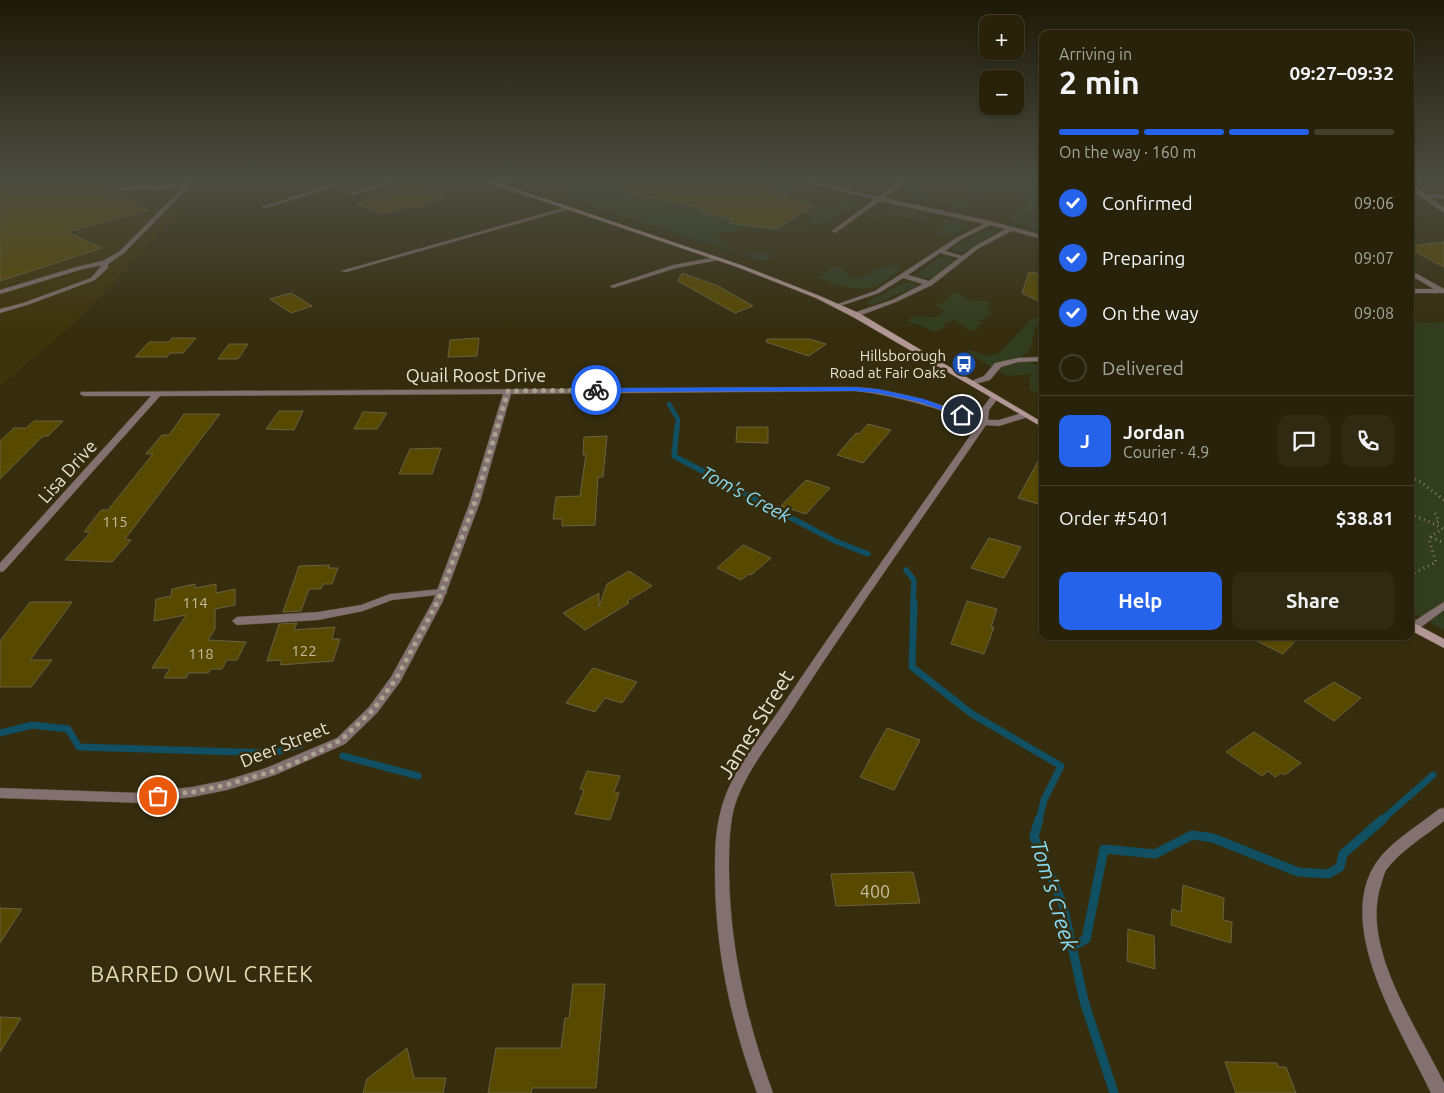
<!DOCTYPE html>
<html lang="en">
<head>
<meta charset="utf-8">
<style>
  :root { --surface:#28220a; --page:#302a13; --text:#f1f3f6; --muted:#a5a49c; --line:#443f2b; --accent:#2563eb }
  body { margin:0; font-family:Ubuntu,sans-serif; background:var(--page); color:var(--text); height:100vh; display:flex; flex-direction:column; font-size:19px; white-space:nowrap }
  * { box-sizing:border-box; margin:0 }
  p { font-size:16px; color:var(--muted) }
  .icon { flex:none; width:28px; height:28px; fill:none; stroke:currentColor; stroke-width:2; stroke-linecap:round; stroke-linejoin:round }
  .map { position:relative; flex:1; overflow:hidden }
  .panel { position:absolute; left:1039px; top:30px; width:375px; height:610px; display:flex; flex-direction:column; background:var(--surface); border-radius:10px; box-shadow:0 1px 4px #0004,0 0 0 1px var(--line) }
  .panel>* { flex:none }
  .controls { position:absolute; left:979px; top:15px; display:grid; gap:10px }
  .controls a { display:grid; place-items:center; width:45px; height:45px; border-radius:10px; background:var(--surface); box-shadow:0 1px 4px #0004,0 0 0 1px var(--line); font-size:25px }
  .pin { position:absolute; display:grid; place-items:center; width:42px; height:42px; color:#fff; margin:-21px; border:2px solid #fff; border-radius:50%; box-shadow:0 1px 5px #0007 }
  .courier { position:absolute; display:grid; place-items:center; width:50px; height:50px; margin:-25px; border:4px solid #2563eb; border-radius:50%; background:#fff; color:#222; box-shadow:0 1px 6px #0007 }
  .head em { font-style:normal; font-weight:700 }
  .head div { display:flex; flex-direction:column-reverse }
  .head { display:flex; align-items:center; justify-content:space-between; height:85px; padding:0 20px }
  h1 { font-size:32px; font-weight:700; line-height:38px }
  .bar { display:grid; grid-template-columns:repeat(4,1fr); gap:8px 5px; align-content:center; height:60px; padding:0 20px }
  .bar i { height:6px; border-radius:4px; background:var(--line) }
  .bar .selected { background:var(--accent) }
  .bar p { grid-column:span 4 }
  .line { display:flex; align-items:center; gap:12px; padding:0 20px; border-top:1px solid var(--line) }
  .line div { flex:1 }
  .round { display:grid; place-items:center; flex:none; width:52px; height:52px; border-radius:10px; background:var(--page) }
  ol { padding:0 20px; list-style:none }
  li { display:flex; align-items:center; gap:15px; height:55px }
  li p { margin-inline-start:auto }
  li .icon { padding:5px; border-radius:50%; background:var(--accent); color:#fff; stroke-width:4 }
  li:last-child { color:var(--muted) }
  li i { width:28px; height:28px; border:2px solid var(--line); border-radius:50% }
  .button { display:flex; gap:10px; margin-top:auto; padding:10px 20px }
  .button a { flex:1; height:58px; border-radius:10px; background:var(--accent); color:#fff; font-size:20px; font-weight:700; line-height:58px; text-align:center }
  .button a+a { background:var(--page); color:var(--text) }
  .map>svg:first-child { display:block }
  .built { fill:#3e340b }
  .green { fill:#323c1e }
  .lines { fill:none; stroke-linecap:round; stroke-linejoin:round }
  .stream-far3 { stroke:#105062; stroke-width:4.5 }
  .stream-far2 { stroke:#105062; stroke-width:5.5 }
  .stream-far1 { stroke:#105062; stroke-width:7 }
  .stream { stroke:#105062; stroke-width:9 }
  .building { fill:#584900; stroke:#696141 }
  .lane-casing { stroke:#524a2d; stroke-width:1 }
  .street-casing { stroke:#524a2d; stroke-width:1 }
  .secondary-casing { stroke:#524a2d; stroke-width:1 }
  .path-far1 { stroke:#837d63; stroke-width:2; stroke-dasharray:0.5 2.5; stroke-linecap:butt }
  .path { stroke:#837d63; stroke-width:3; stroke-dasharray:1 4; stroke-linecap:butt }
  .lane { fill:#837171; fill-rule:evenodd }
  .street { fill:#837171; fill-rule:evenodd }
  .secondary { fill:#b39796; fill-rule:evenodd }
  .route { fill:#2563eb }
  .done { stroke:#a9a48d; stroke-width:5; stroke-dasharray:0 9 }
  .labels { text-anchor:middle; dominant-baseline:central; stroke-width:5; stroke-linejoin:round; paint-order:stroke }
  .far-poi-label { font-size:15px; fill:#e8e4d2; stroke:#352d0e; text-anchor:end }
  .number-label { font-size:15px; fill:#c4bd9e }
  .street-label { font-size:18px; fill:#e8e4d2; stroke:#352d0e }
  .near-number-label { font-size:18px; fill:#c4bd9e }
  .water-label { font-size:19px; font-style:italic; fill:#87dcf8; stroke:#352d0e }
  .near-street-label { font-size:21px; fill:#e8e4d2; stroke:#352d0e }
  .near-water-label { font-size:22px; font-style:italic; fill:#87dcf8; stroke:#352d0e }
  .near-neighbourhood-label { font-size:22px; letter-spacing:1px; fill:#e2d9b4; stroke:#352d0e }
</style>
</head>
<body>
<div class="map">
<svg width="1444" height="1093" viewBox="0 0 1444 1093">
  <rect width="100%" height="100%" fill="#352d0e"/>
  <!-- built -->
  <path class="built" d="M0 178H214L77 321 0 386Z"/>
  <!-- green -->
  <path class="green" d="M559 178H570L545 189 526 184 525 181Z
    M635 178H697L714 183 733 178H752L726 187 766 196 782 187H798L785 196C802 213 816 213 838 203L837 200 840 197 852 199 853 203C841 215 833 222 816 225L812 223V215L788 211 767 227 809 230 805 232 776 231 745 227 734 231 719 233 718 239C726 241 728 248 735 251 748 256 763 253 775 254L768 260 762 261 577 201 561 194 581 184 617 183Z
    M924 178H946L948 181 972 185 984 183 992 178H1042V210H1035L1027 216 1028 219 1039 224 1041 229 1037 230 1010 220 1008 216 1025 205C1022 187 982 187 978 200L960 208 909 198 905 190 919 183 926 186 919 189 935 198 960 201 973 196 976 191 946 183 922 180Z
    M912 211 931 217 929 221H924C914 219 904 216 895 215 884 214 877 221 867 215Z
    M944 219 957 220 967 224C961 235 948 233 937 233L936 231 945 226 941 220Z
    M986 230 994 231 995 233 962 252 952 251 954 247Z
    M941 257H950L953 261C944 271 931 283 916 276Z
    M892 265 900 267V271C893 275 887 280 880 284 865 294 833 285 819 278L834 266 841 268 853 279 871 273 875 268Z
    M912 282 916 286 873 305 867 304V302L904 283Z
    M953 293H958L969 300 988 301 991 303 987 307 993 312 985 317 986 321 973 319 984 323 979 325 978 329C966 334 965 325 954 320L944 324 945 328 933 332C924 325 916 326 907 321 914 312 928 320 938 316L944 311 935 305 949 300 950 294Z
    M1038 317H1042V323L1036 326 1030 350 1022 356 1026 360 1042 368V394L1030 390V374L1007 376 966 352 968 350 987 356 1000 352 1031 319Z
    M1444 322V630L1410 612V323Z"/>
  <g class="lines">
    <!-- stream-far3 -->
    <path class="stream-far3" d="M669 404 678 419 677 428"/>
    <!-- stream-far2 -->
    <path class="stream-far2" d="M677 427 674 456 835 541 868 554
      M906 570 914 580 913 602"/>
    <!-- stream-far1 -->
    <path class="stream-far1" d="M914 601 912 667 972 714 1061 766 1044 800 1039 820
      M0 733 32 725 68 729 79 747 274 753 300 745
      M343 756 418 776
      M1382 820 1433 775"/>
    <!-- stream -->
    <path class="stream" d="M1039 819 1034 837 1063 905 1084 1001 1114 1093
      M1072 947 1086 939 1104 849 1155 854 1192 835 1213 838 1298 872 1328 874 1340 867 1343 854 1383 819"/>
  </g>
  <!-- building -->
  <path class="building" d="M0 178H67L135 202 129 204 148 210 67 232 102 248 0 281Z
    M640 178H724L723 180 769 190 814 205 777 229 729 223 733 220 702 212 705 210 697 208 700 207 617 190Z
    M414 186 447 197 413 208 409 206 383 214 356 203Z
    M1444 242V267L1410 249V246Z
    M1029 272 1042 274V303L1022 293Z
    M682 273 718 286 753 306 735 313 678 281Z
    M291 293 312 306 291 313 270 299Z
    M172 338H196L183 353H170L167 357H135L149 342H169Z
    M479 338 477 356 448 357 450 340Z
    M767 339H810L826 344 809 356 766 342Z
    M229 344H248L238 359H218Z
    M279 411H303L294 430 266 429Z
    M363 412H368L387 413 377 429H354Z
    M184 414H220L125 539 131 540 112 562 65 560 91 532H84L101 510H108L153 454H146L162 435H169Z
    M34 421H63L48 436H43L0 479V441L14 428H26Z
    M868 424 891 430 863 463 837 455 856 433 859 434Z
    M737 427H768V443L736 442Z
    M607 436 603 477H598L595 525 562 526V519H553L556 497 580 496 586 454 583 455 584 437Z
    M441 448 432 474H399L410 449Z
    M1042 454V505L1018 498Z
    M806 480 830 488 806 514 781 506Z
    M989 538 1021 547 1004 578 971 568Z
    M743 545 771 558 751 575 749 574 741 580 717 568Z
    M330 565 328 568H338L332 584H323L321 589H309L301 611 283 612 299 566Z
    M629 571 652 586 627 601 629 603 585 630 563 613 599 593V607L607 584Z
    M195 584V588L216 584V593L235 589V605L215 609V629L208 640 246 642 237 660H227L222 669H211L208 673H188L186 678H164L170 668H152L186 615 154 621 156 599 171 596 172 589Z
    M967 601 997 609 991 627H994L984 654 951 644Z
    M30 602H72L30 660H52L31 687H0V641Z
    M297 623 294 630 335 627 332 639H340L333 661 280 665 282 660 267 661 279 624Z
    M1247 636H1300L1283 654Z
    M593 668 637 682 622 703 605 698 595 712 566 703Z
    M1334 682 1361 698 1334 721 1304 701Z
    M887 728 920 740 894 790 860 777Z
    M1254 732 1301 763 1285 775 1281 773 1275 777 1268 771 1262 776 1226 752Z
    M587 771 620 776 614 792 619 793 610 820 575 814 584 790 580 789Z
    M913 872 920 903 836 906 831 874Z
    M1183 885 1224 898 1223 920 1232 922 1231 943 1171 925 1172 909 1181 912Z
    M0 908 22 909 0 943Z
    M1128 929 1154 936 1155 969 1127 961Z
    M573 984H605L596 1088H532L531 1093H488L496 1048H561L565 1018H569Z
    M0 1017 21 1018 0 1052Z
    M407 1048 414 1078H446L443 1093H363L367 1079Z
    M1225 1062 1277 1063 1278 1067H1286L1296 1093H1236Z"/>
  <g class="lines">
    <defs>
      <path id="lane" d="M130 178 133 180 126 187 186 184 192 178H198L124 253 108 264V268L95 280 27 305 0 313V309L23 303 91 278 102 265 83 269 0 294V290L80 266 103 261 120 251 182 188 119 190V188Z
        M353 178H362L266 208 261 207Z
        M399 178H408L354 195 349 194Z
        M514 178H523L500 186 495 185Z
        M717 257 719 258V260L676 268 613 288 610 286 673 265Z
        M1042 357V361L1018 362 1001 367 990 380 971 385 967 383 984 376 995 363 1018 358Z
        M442 589 446 590 447 592 446 594 392 600 363 611 318 620 237 625 232 621 237 617 318 612 361 605 390 594Z
        M1444 602V610L1417 630H1410V624Z"/>
      <path id="street" d="M783 178H794L878 197 904 178H911L884 198 990 221 1042 235V239L1012 231 979 248 932 285 896 302 856 317 852 315 853 313 892 300 923 284 903 278 879 293 840 306 835 305 875 291 956 238 984 224 880 201 835 233 832 231 833 230 875 199ZM990 225 1006 229 975 246 962 256 945 251 960 240ZM940 253 959 258 929 281 908 275Z
        M1410 182 1425 194 1444 195V199L1430 198 1444 208V213L1421 197 1410 187Z
        M564 208 569 209 346 272 341 271Z
        M1410 270 1444 289V293H1410V289H1434L1410 275Z
        M855 387C899 390 939 404 980 418L981 410 992 395H995L999 397 989 410 988 420H999L1025 412 1029 415 1028 417 999 426 986 425C922 519 855 612 793 708 772 741 743 773 733 812 729 832 729 852 729 872 730 949 747 1022 773 1093H757C731 1022 715 950 715 874 715 854 715 834 720 814 729 772 761 738 784 703 847 609 914 517 979 423 938 409 898 395 855 391L511 394 480 502 443 601 400 682 377 713 345 744 275 775 227 790 192 797 141 803 0 798V788L141 793 192 787 227 780 266 768 337 738 369 707 391 677 433 601 470 502 503 394 160 396 4 571 0 572V563L151 396H84L80 394 81 392Z
        M1444 808V821C1425 836 1401 850 1386 870 1383 876 1382 882 1380 888 1362 950 1418 1029 1444 1083V1093H1431C1403 1033 1333 928 1376 863 1391 841 1418 826 1439 809Z"/>
      <path id="secondary" d="M475 178H484L741 265 820 296 859 313 1042 422V427L853 317 816 298 737 267Z
        M1410 621 1444 639V648L1410 630Z"/>
    </defs>
    <!-- lane casing -->
    <use href="#lane" class="lane-casing"/>
    <!-- street casing -->
    <use href="#street" class="street-casing"/>
    <!-- secondary casing -->
    <use href="#secondary" class="secondary-casing"/>
    <!-- path-far1 -->
    <path class="path-far1" d="M1013 217 1042 198"/>
    <!-- path -->
    <path class="path" d="M1410 478 1421 482 1444 500
      M1435 513 1439 521 1436 523
      M1410 514C1422 520 1431 521 1443 529
      M1430 537 1442 529
      M1431 537 1444 543
      M1410 575 1436 562 1429 540 1430 537"/>
    <!-- lane -->
    <use href="#lane" class="lane"/>
    <!-- street -->
    <use href="#street" class="street"/>
    <!-- secondary -->
    <use href="#secondary" class="secondary"/>
  </g>
  <!-- sky -->
  <linearGradient id="sky" x2="0" y2="1"><stop stop-color="#1d1908"/><stop offset="0.54" stop-color="#4b4c41"/><stop offset="1" stop-color="#4b4c41" stop-opacity="0"/></linearGradient>
  <rect width="1444" height="331" fill="url(#sky)"/>
  <!-- route -->
  <path class="route" d="M855 387 878 389 924 399 966 415 962 417 919 402 878 393 855 391 596 392 592 390 596 388Z"/>
  <g class="lines">
    <!-- done -->
    <path class="done" d="M158 796 192 792 226 785 270 772 302 760 341 740 373 710 396 679 438 601 475 502 508 391 596 390"/>
  </g>
  <!-- icons -->
  <defs>
    <symbol id="bus-disc" viewBox="-11 -11 22 22"><circle r="9.5" fill="#1a4fb4" stroke="#352d0e"/><path d="M-5-6H5V4H4V6H2V4H-2V6H-4V4H-5ZM-3.5-4V0h7V-4ZM-3.5 1.2v1.5H-2V1.2ZM2 1.2v1.5H3.5V1.2Z" fill="#fff"/></symbol>
  </defs>
  <g fill-rule="evenodd">
    <use href="#bus-disc" x="950" y="350" width="28" height="28"/>
  </g>
  <g class="labels">
    <!-- far-poi labels -->
    <g class="far-poi-label">
      <text x="946" y="355">Hillsborough<tspan x="946" dy="17">Road at Fair Oaks</tspan></text>
    </g>
    <!-- number labels -->
    <g class="number-label">
      <text x="115" y="521">115</text>
      <text x="195" y="602">114</text>
      <text x="304" y="650">122</text>
      <text x="201" y="653">118</text>
    </g>
    <!-- street labels -->
    <g class="street-label">
      <text x="476" y="375">Quail Roost Drive</text>
      <text transform="translate(67 471) rotate(-48)">Lisa Drive</text>
      <text transform="translate(284 744) rotate(-22)">Deer Street</text>
    </g>
    <!-- near-number labels -->
    <g class="near-number-label">
      <text x="875" y="891">400</text>
    </g>
    <!-- water labels -->
    <g class="water-label">
      <text transform="translate(746 494) rotate(28)">Tom's Creek</text>
    </g>
    <!-- near-street labels -->
    <g class="near-street-label">
      <text transform="translate(755 724) rotate(-58)">James Street</text>
    </g>
    <!-- near-water labels -->
    <g class="near-water-label">
      <text transform="translate(1055 895) rotate(73)">Tom's Creek</text>
    </g>
    <!-- near-neighbourhood labels -->
    <g class="near-neighbourhood-label">
      <text x="202" y="973">BARRED OWL CREEK</text>
    </g>
  </g>
</svg>
<div class="controls">
<a>+</a>
<a>−</a>
</div>
<div class="pin" style="left:158px;top:796px;background:#ea580c"><svg class="icon" aria-label="bag" viewBox="0 0 24 24"><path d="M5 8h14l-1 12H6zM9 8a3 3 0 0 1 6 0"/></svg></div>
<div class="pin" style="left:962px;top:415px;background:#1f2937"><svg class="icon" aria-label="home" viewBox="0 0 24 24"><path d="M3 11l9-7 9 7M6 9v11h12V9"/></svg></div>
<div class="courier" style="left:596px;top:390px"><svg class="icon" aria-label="bike" viewBox="0 0 24 24"><circle cx="6" cy="16" r="4"/><circle cx="18" cy="16" r="4"/><path d="M6 16l4-8h5l3 8M10 8l3 8H6M13 5h3"/></svg></div>
<section class="panel">
<div class="head"><div><h1>2 min</h1><p>Arriving in</p></div><em>09:27–09:32</em></div>
<div class="bar"><i class="selected"></i><i class="selected"></i><i class="selected"></i><i></i><p>On the way · 160 m</p></div>
<ol>
<li><svg class="icon" aria-label="check" viewBox="0 0 24 24"><path d="M5 12l5 5 9-10"/></svg>Confirmed<p>09:06</p></li>
<li><svg class="icon" aria-label="check" viewBox="0 0 24 24"><path d="M5 12l5 5 9-10"/></svg>Preparing<p>09:07</p></li>
<li><svg class="icon" aria-label="check" viewBox="0 0 24 24"><path d="M5 12l5 5 9-10"/></svg>On the way<p>09:08</p></li>
<li><i></i>Delivered</li>
</ol>
<div class="line" style="height:90px"><b class="round" style="background:var(--accent);color:#fff">J</b><div><b>Jordan</b><p>Courier · 4.9</p></div><a class="round"><svg class="icon" aria-label="chat" viewBox="0 0 24 24"><path d="M4 5h16v11H9l-5 4z"/></svg></a><a class="round"><svg class="icon" aria-label="phone" viewBox="0 0 24 24"><path d="M5 4h4l2 5-3 2q2 4 5 5l2-3 5 2v4C11 20 4 13 5 4z"/></svg></a></div>
<div class="line" style="height:65px"><div>Order #5401</div><b>$38.81</b></div>
<div class="button"><a>Help</a><a>Share</a></div>
</section>
</div>
</body>
</html>
